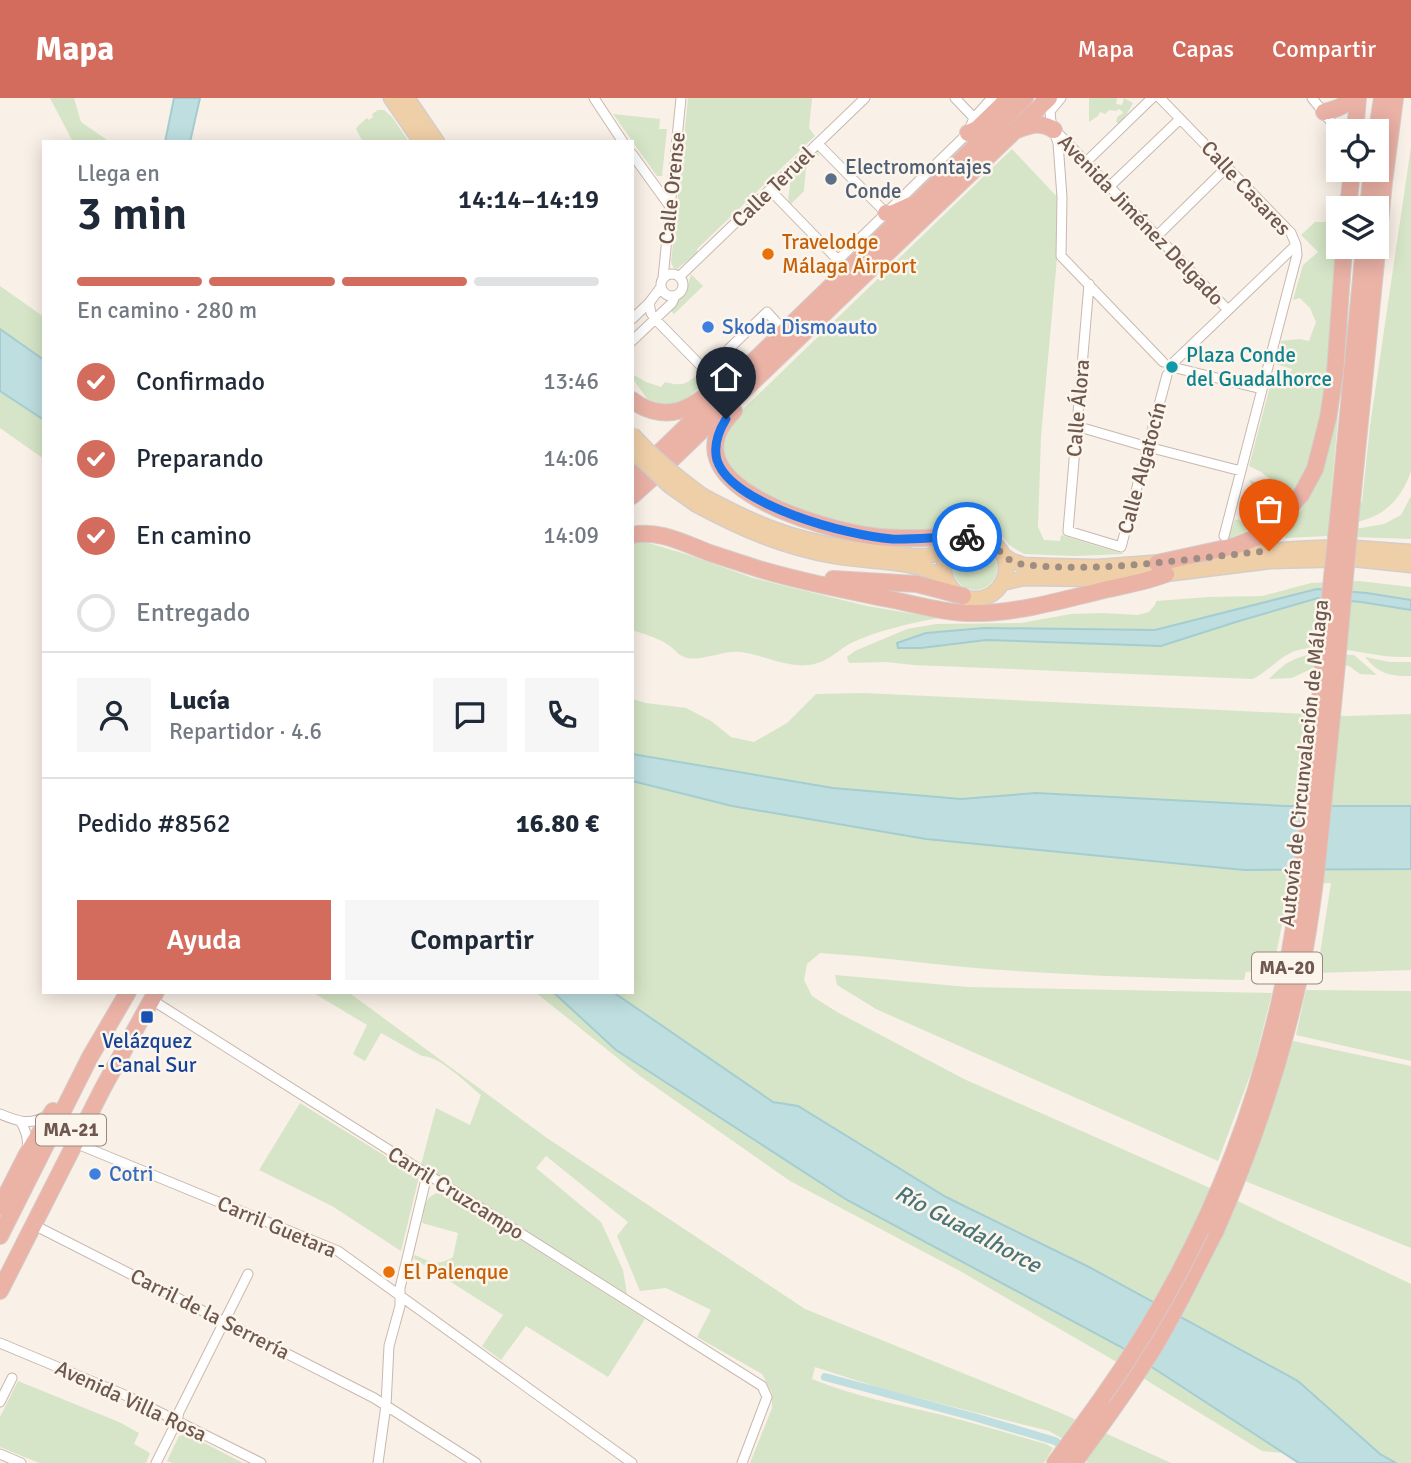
<!DOCTYPE html>
<html lang="es">
<head>
<meta charset="utf-8">
<style>
  :root { --surface:#fff; --page:#f6f6f7; --text:#1f2937; --muted:#747a83; --line:#e0e1e3; --accent:#d36c5c }
  body { margin:0; font-family:Signika,sans-serif; background:var(--page); color:var(--text); height:100vh; display:flex; flex-direction:column; font-size:26px; white-space:nowrap }
  * { box-sizing:border-box; margin:0 }
  p { font-size:23px; color:var(--muted) }
  .icon { flex:none; width:38px; height:38px; fill:none; stroke:currentColor; stroke-width:2; stroke-linecap:round; stroke-linejoin:round }
  .map { position:relative; flex:1; overflow:hidden }
  .drawer { position:absolute; left:42px; top:42px; width:592px; height:854px; display:flex; flex-direction:column; background:var(--surface); border-radius:0px; box-shadow:0 4px 18px #0003 }
  .drawer>* { flex:none }
  .fabs { position:absolute; left:1326px; top:21px; display:grid; gap:14px }
  .fabs a { display:grid; place-items:center; width:63px; height:63px; border-radius:0px; background:var(--surface); box-shadow:0 4px 18px #0003; font-size:35px }
  .pin { position:absolute; display:grid; place-items:center; width:60px; height:60px; color:#fff; margin:-72px -30px; border-radius:50% 50% 50% 0; rotate:-45deg; box-shadow:0 0 7px #0007 }
  .pin .icon { rotate:45deg }
  .courier { position:absolute; display:grid; place-items:center; width:70px; height:70px; margin:-35px; border:5px solid #1a73e8; border-radius:50%; background:#fff; color:#222; box-shadow:0 2px 9px #0007 }
  .headline em { font-style:normal; font-weight:600 }
  .headline div { display:flex; flex-direction:column-reverse }
  .headline { display:flex; align-items:center; justify-content:space-between; height:119px; padding:0 35px }
  h1 { font-size:46px; font-weight:600; line-height:52px }
  .bar { display:grid; grid-template-columns:repeat(4,1fr); gap:10px 7px; align-content:center; height:84px; padding:0 35px }
  .bar i { height:9px; border-radius:5px; background:var(--line) }
  .bar .on { background:var(--accent) }
  .bar p { grid-column:span 4 }
  .line { display:flex; align-items:center; gap:18px; padding:0 35px; border-top:2px solid var(--line) }
  .line div { flex:1 }
  .round { display:grid; place-items:center; flex:none; width:74px; height:74px; border-radius:0px; background:var(--page) }
  ol { padding:0 35px; list-style:none }
  li { display:flex; align-items:center; gap:21px; height:77px }
  li p { margin-inline-start:auto }
  li .icon { padding:7px; border-radius:50%; background:var(--accent); color:#fff; stroke-width:4 }
  li:last-child { color:var(--muted) }
  li i { width:38px; height:38px; border:4px solid var(--line); border-radius:50% }
  .cta { display:flex; gap:14px; margin-top:auto; padding:14px 35px }
  .cta a { flex:1; height:80px; border-radius:0px; background:var(--accent); color:#fff; font-size:28px; font-weight:600; line-height:80px; text-align:center }
  .cta a+a { background:var(--page); color:var(--text) }
  header { display:flex; align-items:center; gap:42px; box-sizing:border-box; height:98px; padding:0 35px; background:var(--accent); color:#fff }
  header strong { font-size:33px }
  nav { display:flex; gap:38px; margin-inline-start:auto; font-size:24px }
  .map>svg:first-child { display:block }
  .green { fill:#d6e5c7 }
  .water { fill:#bedee0; stroke:#a5cdd1; stroke-width:2 }
  .lines { fill:none; stroke-linecap:round; stroke-linejoin:round }
  .canal { stroke:#bedee0; stroke-width:8 }
  .street-casing { stroke:#c9b8ae; stroke-width:11 }
  .primary-casing { stroke:#d4cdca; stroke-width:17 }
  .highway-casing { stroke:#d4cdca; stroke-width:18 }
  .street { stroke:#fff; stroke-width:9 }
  .primary { stroke:#efcfa8; stroke-width:14 }
  .highway { stroke:#ebb2a6; stroke-width:16 }
  .primary-bridge-casing { stroke:#d4cdca; stroke-width:17; stroke-linecap:butt }
  .highway-bridge-casing { stroke:#d4cdca; stroke-width:18; stroke-linecap:butt }
  .primary-bridge { stroke:#efcfa8; stroke-width:14 }
  .highway-bridge { stroke:#ebb2a6; stroke-width:16 }
  .done { stroke:#9f8d84; stroke-width:7; stroke-dasharray:0 12.6 }
  .route { stroke:#1a73e8; stroke-width:9 }
  .service-dot { fill:#5c6f8a; stroke:#fcf5ec; stroke-width:2.5 }
  .food-dot { fill:#e8710a; stroke:#fcf5ec; stroke-width:2.5 }
  .shop-dot { fill:#3f7fe0; stroke:#fcf5ec; stroke-width:2.5 }
  .culture-dot { fill:#0f9aa8; stroke:#fcf5ec; stroke-width:2.5 }
  .transit-dot { fill:#1a4fb4; stroke:#fcf5ec; stroke-width:2.5 }
  .labels { text-anchor:middle; dominant-baseline:central; stroke-width:5; stroke-linejoin:round; paint-order:stroke }
  .shield { fill:#fcf5ec; stroke:#99877e; stroke-width:2 }
  .shield-label { font-size:19px; font-weight:bold; fill:#6f584f }
  .service-label { font-size:21px; fill:#4e5e75; stroke:#fcf5ec; text-anchor:start }
  .street-label { font-size:21px; fill:#6f584f; stroke:#fcf5ec }
  .food-label { font-size:21px; fill:#c56008; stroke:#fcf5ec; text-anchor:start }
  .shop-label { font-size:21px; fill:#366cbe; stroke:#fcf5ec; text-anchor:start }
  .culture-label { font-size:21px; fill:#0d838f; stroke:#fcf5ec; text-anchor:start }
  .transit-label { font-size:21px; fill:#164399; stroke:#fcf5ec }
  .water-label { font-size:23px; font-style:italic; fill:#487579; stroke:#fcf5ec }
</style>
</head>
<body>
<header>
<strong>Mapa</strong>
<nav><a>Mapa</a><a>Capas</a><a>Compartir</a></nav>
</header>
<div class="map">
<svg width="1411" height="1365" viewBox="0 0 1411 1365">
  <rect width="100%" height="100%" fill="#f9f0e7"/>
  <!-- green -->
  <path class="green" d="M50 0H74L81 24 110 44H73Z
    M688 0H812L809 30 815 38 697 151V155L677 171 673 169 671 164Z
    M1117 0 1116 6 1122 7 1124 0 1133 5 1123 23 1119 27 1116 23 1118 18 1122 16 1123 14 1119 11 1116 13 1109 12 1105 16 1100 14 1098 18 1089 24V0Z
    M378 12H384L392 19 409 44H363L356 31 358 28 367 20 369 22 373 19 372 16Z
    M613 16 660 21 659 31H667L662 78H657Z
    M1411 49V373C1404 395 1389 414 1367 421 1360 424 1352 424 1345 424L1344 433 1384 426 1401 417 1411 398V441L1329 438 1285 440V428C1302 414 1306 404 1316 384L1349 149H1353L1331 399 1362 404 1370 328Z
    M1012 51 1059 101 1057 160 1041 338 1038 429 1044 442 1060 443 1061 437 1124 456 1074 458 1024 456 1009 447 999 434 979 431 893 434 851 428 803 412 759 393 737 378 726 364 723 347 734 320Z
    M817 54 819 57 806 70 804 93 791 106 788 103 791 79Z
    M1335 112H1339V149L1325 295 1310 366 1301 384 1290 398 1261 374 1249 368 1273 277 1283 291 1292 271 1276 266 1281 243 1300 241 1309 243 1316 224 1310 210 1300 200 1293 202 1303 167 1318 154 1301 137 1315 124H1335Z
    M691 176 703 188 674 216 670 212 686 195Z
    M0 188 44 219V262L0 231Z
    M701 273 708 281C686 302 683 310 651 306L632 280V276L646 284 661 289 665 284C684 289 687 286 701 273Z
    M0 293 44 322V361L0 330Z
    M1249 382 1262 386 1285 404C1266 422 1252 432 1228 441L1235 421 1250 426 1267 413C1257 402 1257 394 1249 382Z
    M642 443 692 458 753 480 867 508 938 520C909 526 878 532 851 545 838 552 829 563 814 566 789 572 765 557 741 554 723 552 703 563 688 560 679 559 674 550 667 546 656 539 644 536 632 532V444Z
    M953 470a22 22 0 1 1 44 0a22 22 0 1 1-44 0Z
    M1359 483 1411 489V502L1367 495 1317 491 1155 532 984 530 926 535 897 545 898 550H921L986 542 1161 548 1236 524 1318 500 1361 504 1411 512V559C1400 559 1389 559 1378 557 1351 553 1321 544 1295 553 1281 558 1267 574 1253 581L914 567 886 564 849 565 847 559 855 553 907 531 936 526 1021 525 1071 516 1102 515 1138 517 1149 514 1155 507 1156 503 1208 499 1262 498 1311 485Z
    M1311 556 1354 557 1377 577 1360 576 1349 568 1333 565 1313 570 1292 580 1269 581C1283 567 1290 561 1311 556Z
    M1365 559 1390 564H1411V578C1389 578 1379 576 1365 559Z
    M863 595 1347 618 1411 616V708H1286L1036 695 961 701 833 690 632 656V601L646 605 686 610 711 623 731 639 754 644 787 625 816 596Z
    M632 683 732 708 926 741 1244 772 1411 771V872L1317 875 1331 785 1290 786 1273 872 1246 874 1244 882C1151 880 1057 877 964 869 916 864 868 858 820 855L807 866 804 882 812 898 837 914 964 981 1208 1089 1411 1186V1365H1396L1380 1356 1297 1283 1089 1169 946 1099 798 1008 773 1004 613 894H632Z
    M835 877 968 889 1272 895 1254 967 1218 1063 876 911 837 887Z
    M1306 892 1411 893V963L1296 937Z
    M312 894H348L547 1040 805 1211 1061 1315 1171 1365H1087V1362L1091 1357 1049 1333 883 1291 815 1269 812 1281C854 1298 899 1307 942 1317 977 1326 1011 1336 1046 1346L1053 1350 1044 1365H750L772 1310V1295L762 1276 697 1239 711 1212 666 1190 640 1193 617 1138 628 1124 546 1058 536 1070 601 1124 623 1172 627 1196 421 1067 436 1010 470 1027 481 997C467 986 440 958 422 958L381 935 365 963 353 956 367 927Z
    M535 894H553L616 952 847 1102 1121 1249 1284 1355 1262 1353 1115 1263 960 1173 790 1083 640 978Z
    M1293 943 1411 968V1150L1245 1083Z
    M300 1005 419 1079 401 1153 332 1108 259 1072Z
    M437 1095 455 1100 645 1221 608 1279 526 1228 501 1262 482 1248 503 1217 413 1160 415 1157C431 1164 437 1169 453 1159L458 1135 422 1125C425 1111 423 1100 437 1095Z
    M18 1283 119 1324 139 1335 134 1346 150 1355 146 1365H39L0 1349V1319Z
    M187 1336 243 1365H172L167 1363 179 1338Z"/>
  <!-- water -->
  <path class="water" d="M174 0H200L190 44H165Z
    M0 231 44 262V322L0 293Z
    M1317 491 1367 495 1411 502V512L1361 504 1318 500 1236 524 1161 548 986 542 921 550H898L897 545 926 535 984 530 1155 532Z
    M632 656 833 690 961 701 1036 695 1286 708H1411V771L1244 772 926 741 732 708 632 683Z
    M553 894H613L773 1004 798 1008 946 1099 1089 1169 1298 1283 1380 1356 1396 1365H1299L1121 1249 847 1102 616 952Z"/>
  <g class="lines">
    <!-- canal -->
    <path class="canal" d="M825 1279 974 1319 1055 1343 1066 1351"/>
    <defs>
      <path id="street" d="M594 0 623 44
        M955 0 974 20
        M1061 0 1050 13 1051 24 1058 45 1062 99 1061 158 1163 264
        M1160 0 1291 135 1296 147 1297 157 1224 438
        M1312 0 1339 34
        M1058 35 1228 212
        M818 46 886 115
        M632 56 669 107
        M1086 64 1152 0
        M1109 89 1180 21
        M770 92 838 162 968 35 974 20 992 0
        M1156 139 1227 69
        M661 187a11 11 0 1 1 22 0a11 11 0 1 1-22 0Z
        M680 178 865 0
        M663 180 681 0
        M1089 186 1068 433 1121 449 1167 277
        M649 205 651 215 655 221 706 273 767 214 777 225
        M632 221 649 205 661 189
        M632 243 672 205 675 198
        M1174 264 1296 147
        M1176 270 1262 291
        M1076 328 1148 349 1241 373
        M152 902 762 1288 767 1299 742 1365
        M0 1016C17 1023 30 1028 46 1018
        M21 1024C26 1033 29 1042 27 1052
        M75 1045 338 1153 632 1365
        M34 1127 374 1300 476 1365
        M0 1245 127 1298 261 1365
        M0 1304 12 1280
        M0 1356 21 1365
        M156 1365 177 1323 179 1314 248 1176
        M378 1365 386 1307 389 1248 400 1208V1190L427 1077"/>
      <path id="primary" d="M391 0 421 44
        M407 0 437 44
        M703 398C727 411 750 423 776 432 819 448 867 453 913 458H928L950 452
        M697 407C742 431 783 449 834 458 869 464 916 462 946 480
        M944 470a31 31 0 1 1 62 0a31 31 0 1 1-62 0Z
        M1003 457 1012 463 1024 467 1049 468 1097 469 1165 464
        M1217 458 1295 451 1342 449 1411 454
        M1002 485 1024 480 1096 481 1150 478 1270 463 1353 461 1411 467"/>
      <path id="highway" d="M1324 14C1335 11 1344 9 1352 0
        M1017 32C1029 27 1042 23 1054 32
        M1355 33 1358 0
        M1377 33 1382 0
        M968 35 977 31 1009 0
        M1348 110 1352 72
        M1368 110 1372 72
        M886 115 891 116 911 107
        M632 302C648 315 671 319 690 308 700 303 708 295 718 289
        M734 313C661 385 821 431 871 438 905 443 939 438 973 439
        M659 355 1025 0
        M669 364 1049 0
        M632 379 641 372
        M632 398 651 381
        M1340 401 1364 149
        M1352 403 1384 84 1395 0
        M632 437C661 431 687 447 713 456 728 461 744 466 759 471 802 484 845 492 889 501 918 507 949 516 979 515 1022 514 1062 502 1104 492 1125 487 1146 484 1166 476
        M1157 465 1235 448 1257 439 1282 418 1301 397 1315 371 1328 320 1335 275 1344 149
        M833 481 917 486 963 498
        M0 1109 26 1058 53 1013
        M0 1138 90 959 128 894
        M0 1193 103 990 156 894
        M1055 1365 1102 1300
        M1074 1365C1102 1326 1131 1287 1156 1246 1178 1209 1196 1170 1216 1132"/>
    </defs>
    <!-- street casing -->
    <use href="#street" class="street-casing"/>
    <!-- primary casing -->
    <use href="#primary" class="primary-casing"/>
    <!-- highway casing -->
    <use href="#highway" class="highway-casing"/>
    <!-- street -->
    <use href="#street" class="street"/>
    <!-- primary -->
    <use href="#primary" class="primary"/>
    <!-- highway -->
    <use href="#highway" class="highway"/>
    <defs>
      <path id="primary-bridge" d="M632 336C653 360 677 379 703 398
        M632 352 670 388 697 407"/>
      <path id="highway-bridge" d="M1216 1132C1252 1049 1281 965 1300 876 1313 814 1319 750 1325 687 1335 593 1343 498 1352 403
        M1102 1300C1181 1188 1241 1061 1274 927 1297 837 1306 746 1315 654 1323 570 1331 485 1340 401"/>
    </defs>
    <!-- primary-bridge casing -->
    <use href="#primary-bridge" class="primary-bridge-casing"/>
    <!-- highway-bridge casing -->
    <use href="#highway-bridge" class="highway-bridge-casing"/>
    <!-- primary-bridge -->
    <use href="#primary-bridge" class="primary-bridge"/>
    <!-- highway-bridge -->
    <use href="#highway-bridge" class="highway-bridge"/>
  </g>
  <g class="lines">
    <!-- done -->
    <path class="done" d="M967 439C974 439 981 439 988 442 995 445 997 451 1003 457 1009 463 1019 466 1027 467 1107 475 1189 460 1269 453"/>
    <!-- route -->
    <path class="route" d="M726 321C718 334 713 347 717 362 731 407 849 438 892 441 917 442 942 438 967 439"/>
  </g>
  <!-- markers -->
  <circle class="service-dot" cx="831" cy="81" r="7"/>
  <g class="food-dot">
    <circle cx="768" cy="156" r="7"/>
    <circle cx="389" cy="1174" r="7"/>
  </g>
  <g class="shop-dot">
    <circle cx="708" cy="229" r="7"/>
    <circle cx="95" cy="1076" r="7"/>
  </g>
  <circle class="culture-dot" cx="1172" cy="269" r="7"/>
  <rect class="transit-dot" x="140" y="912" width="14" height="14" rx="3.5"/>
  <g class="labels">
    <!-- shield labels -->
    <g class="shield">
      <rect x="1252" y="854.5" width="70" height="31" rx="5"/>
      <rect x="36" y="1016.5" width="70" height="31" rx="5"/>
    </g>
    <g class="shield-label">
      <text x="1287" y="870">MA-20</text>
      <text x="71" y="1032">MA-21</text>
    </g>
    <!-- service labels -->
    <g class="service-label">
      <text x="845" y="69">Electromontajes<tspan x="845" dy="24">Conde</tspan></text>
    </g>
    <!-- street labels -->
    <g class="street-label">
      <text transform="translate(773 89) rotate(-44)">Calle Teruel</text>
      <text transform="translate(672 90) rotate(-84)">Calle Orense</text>
      <text transform="translate(1246 90) rotate(47)">Calle Casares</text>
      <text transform="translate(1141 122) rotate(46)">Avenida Jiménez Delgado</text>
      <text transform="translate(1078 310) rotate(-85)">Calle Álora</text>
      <text transform="translate(1142 370) rotate(-75)">Calle Algatocín</text>
      <text transform="translate(1304 665) rotate(-84)">Autovía de Circunvalación de Málaga</text>
      <text transform="translate(456 1095) rotate(32)">Carril Cruzcampo</text>
      <text transform="translate(277 1129) rotate(23)">Carril Guetara</text>
      <text transform="translate(210 1216) rotate(27)">Carril de la Serrería</text>
      <text transform="translate(131 1303) rotate(25)">Avenida Villa Rosa</text>
    </g>
    <!-- food labels -->
    <g class="food-label">
      <text x="782" y="144">Travelodge<tspan x="782" dy="24">Málaga Airport</tspan></text>
      <text x="403" y="1174">El Palenque</text>
    </g>
    <!-- shop labels -->
    <g class="shop-label">
      <text x="722" y="229">Skoda Dismoauto</text>
      <text x="109" y="1076">Cotri</text>
    </g>
    <!-- culture labels -->
    <g class="culture-label">
      <text x="1186" y="257">Plaza Conde<tspan x="1186" dy="24">del Guadalhorce</tspan></text>
    </g>
    <!-- transit labels -->
    <g class="transit-label">
      <text x="147" y="943">Velázquez<tspan x="147" dy="24">- Canal Sur</tspan></text>
    </g>
    <!-- water labels -->
    <g class="water-label">
      <text transform="translate(968 1131) rotate(28)">Río Guadalhorce</text>
    </g>
  </g>
</svg>
<div class="fabs">
<a><svg class="icon" aria-label="locate" viewBox="0 0 24 24"><circle cx="12" cy="12" r="6"/><path d="M12 2v4M12 18v4M2 12h4M18 12h4"/></svg></a>
<a><svg class="icon" aria-label="layers" viewBox="0 0 24 24"><path d="M12 4l9 5-9 5-9-5zM3 14l9 5 9-5"/></svg></a>
</div>
<div class="pin" style="left:1269px;top:453px;background:#ea580c"><svg class="icon" aria-label="bag" viewBox="0 0 24 24"><path d="M5 8h14l-1 12H6zM9 8a3 3 0 0 1 6 0"/></svg></div>
<div class="pin" style="left:726px;top:321px;background:#1f2937"><svg class="icon" aria-label="home" viewBox="0 0 24 24"><path d="M3 11l9-7 9 7M6 9v11h12V9"/></svg></div>
<div class="courier" style="left:967px;top:439px"><svg class="icon" aria-label="bike" viewBox="0 0 24 24"><circle cx="6" cy="16" r="4"/><circle cx="18" cy="16" r="4"/><path d="M6 16l4-8h5l3 8M10 8l3 8H6M13 5h3"/></svg></div>
<section class="drawer">
<div class="headline"><div><h1>3 min</h1><p>Llega en</p></div><em>14:14–14:19</em></div>
<div class="bar"><i class="on"></i><i class="on"></i><i class="on"></i><i></i><p>En camino · 280 m</p></div>
<ol>
<li><svg class="icon" aria-label="check" viewBox="0 0 24 24"><path d="M5 12l5 5 9-10"/></svg>Confirmado<p>13:46</p></li>
<li><svg class="icon" aria-label="check" viewBox="0 0 24 24"><path d="M5 12l5 5 9-10"/></svg>Preparando<p>14:06</p></li>
<li><svg class="icon" aria-label="check" viewBox="0 0 24 24"><path d="M5 12l5 5 9-10"/></svg>En camino<p>14:09</p></li>
<li><i></i>Entregado</li>
</ol>
<div class="line" style="height:126px"><a class="round"><svg class="icon" aria-label="person" viewBox="0 0 24 24"><circle cx="12" cy="8" r="4"/><path d="M4 21q1-7 8-7t8 7"/></svg></a><div><b>Lucía</b><p>Repartidor · 4.6</p></div><a class="round"><svg class="icon" aria-label="chat" viewBox="0 0 24 24"><path d="M4 5h16v11H9l-5 4z"/></svg></a><a class="round"><svg class="icon" aria-label="phone" viewBox="0 0 24 24"><path d="M5 4h4l2 5-3 2q2 4 5 5l2-3 5 2v4C11 20 4 13 5 4z"/></svg></a></div>
<div class="line" style="height:91px"><div>Pedido #8562</div><b>16.80 €</b></div>
<div class="cta"><a>Ayuda</a><a>Compartir</a></div>
</section>
</div>
</body>
</html>
